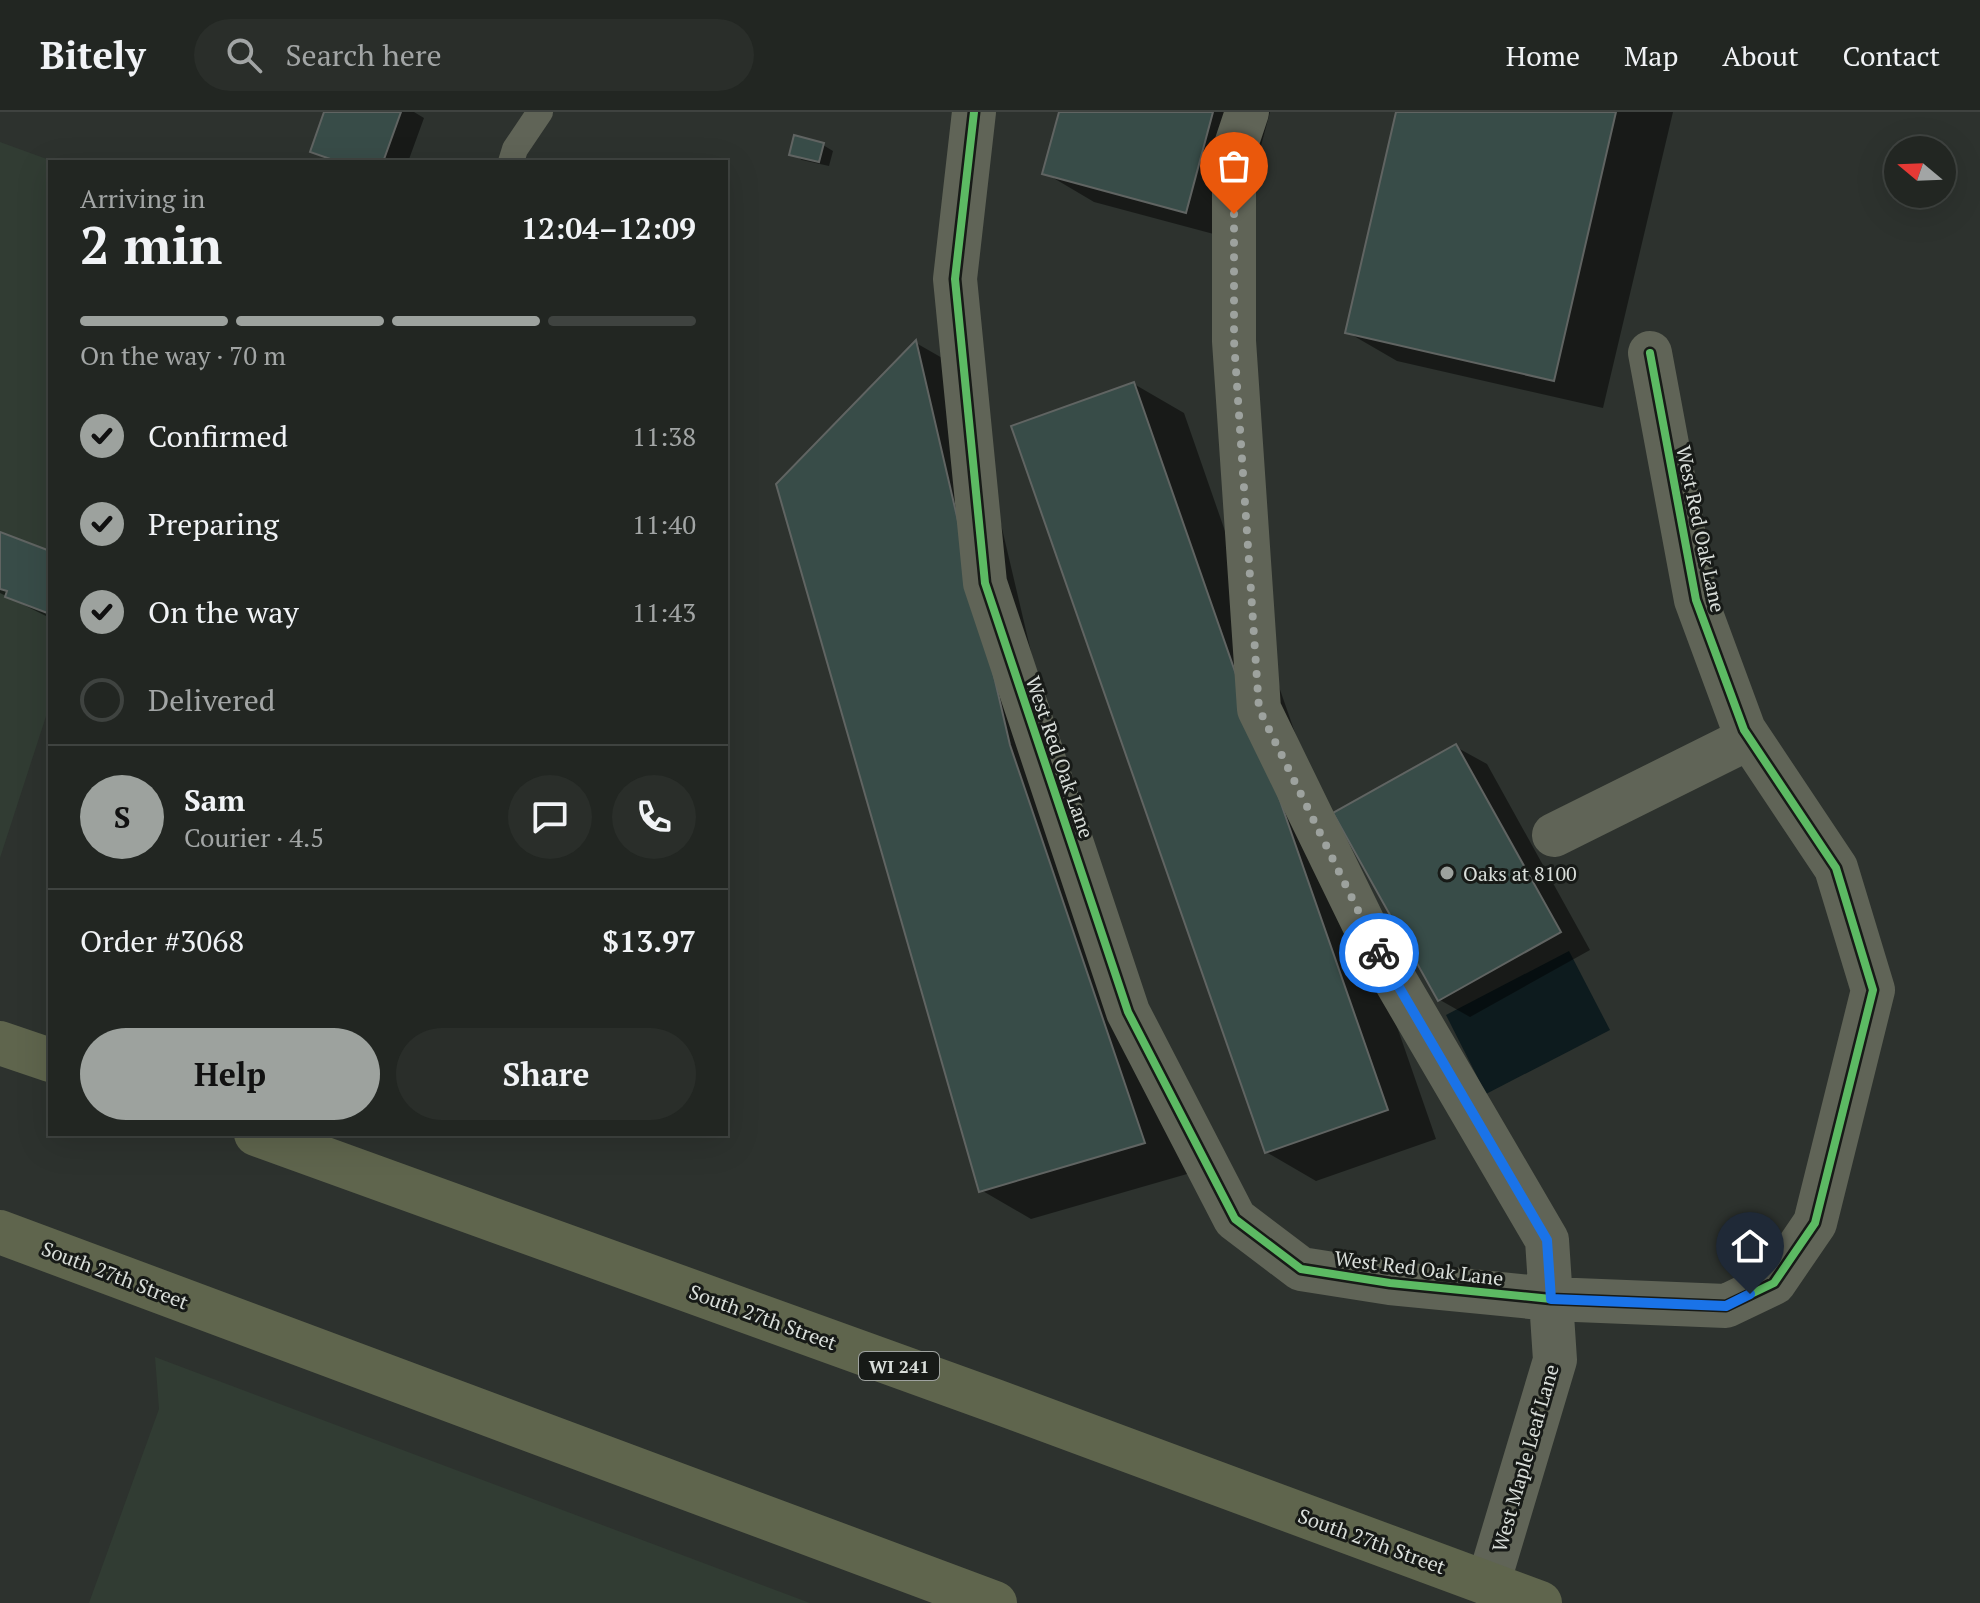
<!DOCTYPE html>
<html lang="en">
<head>
<meta charset="utf-8">
<style>
  :root { --surface:#222622; --page:#2a2e2a; --text:#f1f3f6; --muted:#a2a5a5; --line:#3f4340; --accent:#9da29e }
  body { margin:0; font-family:"PT Serif",serif; background:var(--page); color:var(--text); height:100vh; display:flex; flex-direction:column; font-size:30px; white-space:nowrap }
  * { box-sizing:border-box; margin:0 }
  p { font-size:26px; color:var(--muted) }
  .icon { flex:none; width:44px; height:44px; fill:none; stroke:currentColor; stroke-width:2; stroke-linecap:round; stroke-linejoin:round }
  .map { position:relative; flex:1; overflow:hidden }
  .panel { position:absolute; left:48px; top:48px; width:680px; height:976px; display:flex; flex-direction:column; background:var(--surface); border-radius:0px; box-shadow:0 8px 32px #0002,0 0 0 2px var(--line) }
  .panel>* { flex:none }
  .needle { width:52px; rotate:289deg }
  .fabs { position:absolute; left:1884px; top:24px; display:grid; gap:16px }
  .fabs a { display:grid; place-items:center; width:72px; height:72px; border-radius:50%; background:var(--surface); box-shadow:0 8px 32px #0002,0 0 0 2px var(--line); font-size:40px }
  .pin { position:absolute; display:grid; place-items:center; width:68px; height:68px; color:#fff; margin:-82px -34px; border-radius:50% 50% 50% 0; rotate:-45deg; box-shadow:0 0 8px #0007 }
  .pin .icon { rotate:45deg }
  .courier { position:absolute; display:grid; place-items:center; width:80px; height:80px; margin:-40px; border:6px solid #1a73e8; border-radius:50%; background:#fff; color:#222; box-shadow:0 2px 10px #0007 }
  .summary em { font-style:normal; font-weight:700 }
  .summary div { display:flex; flex-direction:column-reverse }
  .summary { display:flex; align-items:center; justify-content:space-between; height:136px; padding:0 32px }
  h1 { font-size:52px; font-weight:700; line-height:60px }
  .bar { display:grid; grid-template-columns:repeat(4,1fr); gap:12px 8px; align-content:center; height:96px; padding:0 32px }
  .bar i { height:10px; border-radius:6px; background:var(--line) }
  .bar .selected { background:var(--accent) }
  .bar p { grid-column:span 4 }
  .line { display:flex; align-items:center; gap:20px; padding:0 32px; border-top:2px solid var(--line) }
  .line div { flex:1 }
  .round { display:grid; place-items:center; flex:none; width:84px; height:84px; border-radius:42px; background:var(--page) }
  ol { padding:0 32px; list-style:none }
  li { display:flex; align-items:center; gap:24px; height:88px }
  li p { margin-inline-start:auto }
  li .icon { padding:8px; border-radius:50%; background:var(--accent); color:#111; stroke-width:4 }
  li:last-child { color:var(--muted) }
  li i { width:44px; height:44px; border:4px solid var(--line); border-radius:50% }
  .primary-button { display:flex; gap:16px; margin-top:auto; padding:16px 32px }
  .primary-button a { flex:1; height:92px; border-radius:48px; background:var(--accent); color:#111; font-size:32px; font-weight:700; line-height:92px; text-align:center }
  .primary-button a+a { background:var(--page); color:var(--text) }
  header { display:flex; align-items:center; gap:48px; box-sizing:border-box; height:112px; padding:0 40px; background:var(--surface); border-bottom:2px solid var(--line) }
  header strong { font-size:38px }
  nav { display:flex; gap:44px; margin-inline-start:auto; font-size:28px }
  .search { width:560px; height:72px; background:var(--page); display:flex; align-items:center; gap:20px; box-sizing:border-box; padding:0 28px; border-radius:44px; color:var(--muted); font-size:30px }
  .map>svg:first-child { display:block }
  .built { fill:#313c33 }
  .water { fill:#0d1b1e }
  .shadow { fill:#0007 }
  .building { fill:#384c48; stroke:#606462; stroke-width:2 }
  .lines { fill:none; stroke-linecap:round; stroke-linejoin:round }
  .lane { stroke:#606457; stroke-width:26 }
  .street { stroke:#606457; stroke-width:44 }
  .primary { stroke:#5f654d; stroke-width:44 }
  .cycleway-casing { stroke:#171a17; stroke-width:13 }
  .cycleway { stroke:#5cba63; stroke-width:8 }
  .done { stroke:#9da29e; stroke-width:8; stroke-dasharray:0 14.4 }
  .route { stroke:#1a73e8; stroke-width:10 }
  .poi-dot { fill:#9da29e; stroke:#171a17; stroke-width:3 }
  .labels { text-anchor:middle; dominant-baseline:central; stroke-width:6; stroke-linejoin:round; paint-order:stroke }
  .shield { fill:#171a17; stroke:#9fa3a0; stroke-width:2 }
  .shield-label { font-size:18px; font-weight:bold; fill:#d9deda }
  .street-label { font-size:20px; fill:#d9deda; stroke:#171a17 }
  .poi-label { font-size:20px; fill:#d9deda; stroke:#171a17; text-anchor:start }
</style>
</head>
<body>
<header>
<strong>Bitely</strong>
<div class="search"><svg class="icon" aria-label="search" viewBox="0 0 24 24"><circle cx="10" cy="10" r="6"/><path d="M15 15l6 6"/></svg>Search here</div>
<nav><a>Home</a><a>Map</a><a>About</a><a>Contact</a></nav>
</header>
<div class="map">
<svg width="1980" height="1491" viewBox="0 0 1980 1491">
  <rect width="100%" height="100%" fill="#2d322e"/>
  <!-- built -->
  <path class="built" d="M0 30 55 50H50V592L0 746Z
    M155 1245 810 1491H89L159 1297Z"/>
  <!-- water -->
  <path class="water" d="M1569 839 1610 918 1486 982 1446 903Z"/>
  <!-- shadow -->
  <path class="shadow" d="M326 0H414L424 6 408 50H332L313 39Z
    M1061 0H1270L1236 128 1094 90 1045 61Z
    M1398 0H1673L1603 296 1397 249 1347 220Z
    M823 33 833 39 829 54 802 48 792 42Z
    M916 231 965 259 1060 663 1194 1060 1031 1107 981 1078Z
    M1134 272 1184 301 1436 1027 1316 1069 1266 1040Z
    M0 422 50 441V506L0 481Z
    M1456 635 1487 652 1590 838 1470 905 1440 888Z"/>
  <!-- building -->
  <path class="building" d="M324 0H401L383 50H339L310 40Z
    M1059 0H1213L1186 101 1042 62Z
    M1396 0H1616L1554 269 1345 221Z
    M794 23 824 31 819 50 789 43Z
    M916 228 1010 633 1145 1031 979 1080 776 372Z
    M1134 270 1388 998 1265 1041 1011 314Z
    M0 420 50 439V502L5 485 7 479 0 477Z
    M1456 632 1561 820 1438 889 1333 701Z"/>
  <g class="lines">
    <!-- lane -->
    <path class="lane" d="M511 50 515 37 540 0"/>
    <!-- street -->
    <path class="street" d="M974 0 955 167 985 471 1128 900 1235 1107 1301 1157 1390 1171 1551 1187 1726 1194 1774 1171 1815 1111 1873 878 1836 756 1744 618 1696 488 1650 241
      M1247 0 1234 39V229L1259 597 1371 827 1547 1128 1555 1248 1488 1472
      M1554 723 1749 626"/>
    <!-- primary -->
    <path class="primary" d="M0 931 50 948
      M256 1022 995 1289 1540 1491
      M0 1120 995 1491"/>
    <defs>
      <path id="cycleway" d="M974 0 955 167 985 471 1128 900 1235 1107 1301 1157 1390 1171 1551 1187 1726 1194 1774 1171 1815 1111 1873 878 1836 756 1744 618 1696 488 1650 241"/>
    </defs>
    <!-- cycleway casing -->
    <use href="#cycleway" class="cycleway-casing"/>
    <!-- cycleway -->
    <use href="#cycleway" class="cycleway"/>
  </g>
  <g class="lines">
    <!-- done -->
    <path class="done" d="M1234 102V229L1259 597 1379 841"/>
    <!-- route -->
    <path class="route" d="M1379 841 1547 1128 1551 1187 1726 1194 1750 1182"/>
  </g>
  <!-- markers -->
  <circle class="poi-dot" cx="1447" cy="761" r="8"/>
  <g class="labels">
    <!-- shield labels -->
    <rect class="shield" x="859" y="1240" width="80" height="28" rx="6"/>
    <g class="shield-label">
      <text x="899" y="1254">WI 241</text>
    </g>
    <!-- street labels -->
    <g class="street-label">
      <text transform="translate(1701 417) rotate(78)">West Red Oak Lane</text>
      <text transform="translate(1060 645) rotate(71)">West Red Oak Lane</text>
      <text transform="translate(1419 1156) rotate(7)">West Red Oak Lane</text>
      <text transform="translate(115 1163) rotate(21)">South 27th Street</text>
      <text transform="translate(763 1205) rotate(20)">South 27th Street</text>
      <text transform="translate(1525 1346) rotate(-74)">West Maple Leaf Lane</text>
      <text transform="translate(1372 1429) rotate(20)">South 27th Street</text>
    </g>
    <!-- poi labels -->
    <g class="poi-label">
      <text x="1463" y="761">Oaks at 8100</text>
    </g>
  </g>
</svg>
<div class="fabs">
<a><svg class="needle" viewBox="-14 -14 28 28"><path d="M0-13l5 13h-10z" fill="#e53935"/><path d="M0 13l5-13h-10z" fill="#a2a5a5"/></svg></a>
</div>
<div class="pin" style="left:1234px;top:102px;background:#ea580c"><svg class="icon" aria-label="bag" viewBox="0 0 24 24"><path d="M5 8h14l-1 12H6zM9 8a3 3 0 0 1 6 0"/></svg></div>
<div class="pin" style="left:1750px;top:1182px;background:#1f2937"><svg class="icon" aria-label="home" viewBox="0 0 24 24"><path d="M3 11l9-7 9 7M6 9v11h12V9"/></svg></div>
<div class="courier" style="left:1379px;top:841px"><svg class="icon" aria-label="bike" viewBox="0 0 24 24"><circle cx="6" cy="16" r="4"/><circle cx="18" cy="16" r="4"/><path d="M6 16l4-8h5l3 8M10 8l3 8H6M13 5h3"/></svg></div>
<section class="panel">
<div class="summary"><div><h1>2 min</h1><p>Arriving in</p></div><em>12:04–12:09</em></div>
<div class="bar"><i class="selected"></i><i class="selected"></i><i class="selected"></i><i></i><p>On the way · 70 m</p></div>
<ol>
<li><svg class="icon" aria-label="check" viewBox="0 0 24 24"><path d="M5 12l5 5 9-10"/></svg>Confirmed<p>11:38</p></li>
<li><svg class="icon" aria-label="check" viewBox="0 0 24 24"><path d="M5 12l5 5 9-10"/></svg>Preparing<p>11:40</p></li>
<li><svg class="icon" aria-label="check" viewBox="0 0 24 24"><path d="M5 12l5 5 9-10"/></svg>On the way<p>11:43</p></li>
<li><i></i>Delivered</li>
</ol>
<div class="line" style="height:144px"><b class="round" style="background:var(--accent);color:#111">S</b><div><b>Sam</b><p>Courier · 4.5</p></div><a class="round"><svg class="icon" aria-label="chat" viewBox="0 0 24 24"><path d="M4 5h16v11H9l-5 4z"/></svg></a><a class="round"><svg class="icon" aria-label="phone" viewBox="0 0 24 24"><path d="M5 4h4l2 5-3 2q2 4 5 5l2-3 5 2v4C11 20 4 13 5 4z"/></svg></a></div>
<div class="line" style="height:104px"><div>Order #3068</div><b>$13.97</b></div>
<div class="primary-button"><a>Help</a><a>Share</a></div>
</section>
</div>
</body>
</html>
